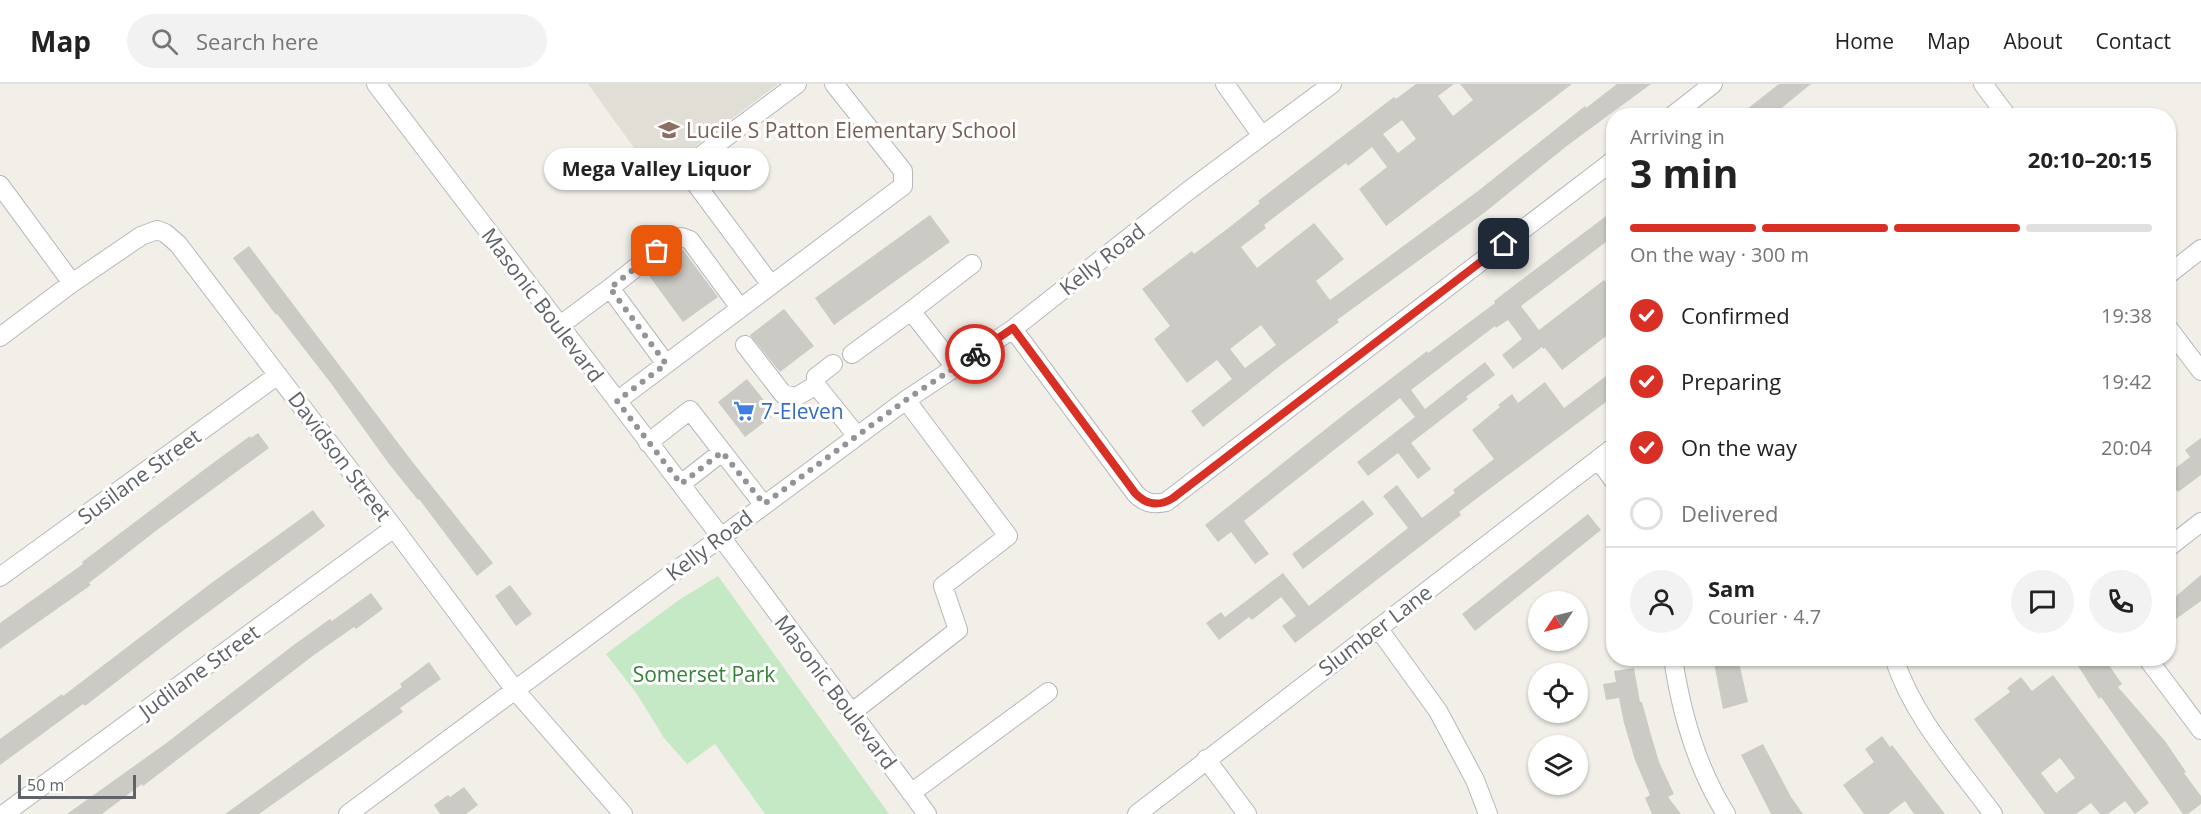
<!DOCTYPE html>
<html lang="en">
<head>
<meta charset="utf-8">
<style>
  :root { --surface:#fff; --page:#f2f2f2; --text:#222; --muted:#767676; --line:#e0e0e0; --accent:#d93025 }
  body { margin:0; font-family:"Open Sans",sans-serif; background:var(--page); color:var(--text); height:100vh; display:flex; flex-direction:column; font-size:22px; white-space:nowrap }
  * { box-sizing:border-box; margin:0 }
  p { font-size:20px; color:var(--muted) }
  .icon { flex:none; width:33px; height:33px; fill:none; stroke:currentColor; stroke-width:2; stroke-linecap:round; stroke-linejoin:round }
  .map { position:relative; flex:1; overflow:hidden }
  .drawer { position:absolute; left:1606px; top:24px; width:570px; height:558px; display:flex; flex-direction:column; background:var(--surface); border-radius:24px; box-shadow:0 2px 4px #0004 }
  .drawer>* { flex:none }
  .needle { width:39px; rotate:235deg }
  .tools { position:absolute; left:1528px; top:507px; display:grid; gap:12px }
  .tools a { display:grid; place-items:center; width:60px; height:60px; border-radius:50%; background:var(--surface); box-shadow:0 2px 4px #0004; font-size:30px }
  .scale { position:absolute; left:18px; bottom:15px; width:118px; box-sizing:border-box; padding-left:6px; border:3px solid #5f6368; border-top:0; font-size:16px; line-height:21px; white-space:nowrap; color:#5f6368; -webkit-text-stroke:4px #fff; paint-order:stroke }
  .pin { position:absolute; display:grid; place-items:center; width:51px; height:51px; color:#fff; margin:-26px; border-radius:12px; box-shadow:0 3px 9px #0006 }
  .courier { position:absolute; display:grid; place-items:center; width:60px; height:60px; margin:-30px; border:4px solid #d93025; border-radius:50%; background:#fff; color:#222; box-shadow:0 2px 8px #0007 }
  .bubble { position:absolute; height:42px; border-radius:21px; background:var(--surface); box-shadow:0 2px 4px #0004; font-size:20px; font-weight:700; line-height:42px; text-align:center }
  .headline em { font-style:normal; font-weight:700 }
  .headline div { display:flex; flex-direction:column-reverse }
  .headline { display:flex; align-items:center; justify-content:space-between; height:102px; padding:0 24px }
  h1 { font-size:39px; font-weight:700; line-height:45px }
  .bar { display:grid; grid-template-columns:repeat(4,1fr); gap:9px 6px; align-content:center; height:72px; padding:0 24px }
  .bar i { height:8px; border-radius:4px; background:var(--line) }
  .bar .current { background:var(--accent) }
  .bar p { grid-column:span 4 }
  .line { display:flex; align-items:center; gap:15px; padding:0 24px; border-top:2px solid var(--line) }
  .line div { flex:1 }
  .round { display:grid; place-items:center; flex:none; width:63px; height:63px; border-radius:32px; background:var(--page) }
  ol { padding:0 24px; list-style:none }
  li { display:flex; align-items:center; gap:18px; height:66px }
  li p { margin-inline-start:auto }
  li .icon { padding:6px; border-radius:50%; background:var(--accent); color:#fff; stroke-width:4 }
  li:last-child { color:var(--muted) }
  li i { width:33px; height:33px; border:3px solid var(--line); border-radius:50% }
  header { display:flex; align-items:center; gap:36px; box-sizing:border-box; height:84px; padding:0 30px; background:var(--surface); border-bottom:2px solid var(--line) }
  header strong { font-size:28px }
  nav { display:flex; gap:33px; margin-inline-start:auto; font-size:21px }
  .search { width:420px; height:54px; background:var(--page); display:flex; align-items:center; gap:15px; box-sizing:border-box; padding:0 21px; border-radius:33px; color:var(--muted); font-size:22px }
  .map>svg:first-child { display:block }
  .education { fill:#e1ded6 }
  .green { fill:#c5e8c5 }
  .building { fill:#cccac5; fill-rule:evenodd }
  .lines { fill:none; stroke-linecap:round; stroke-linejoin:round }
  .minor-casing { stroke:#b5b8bc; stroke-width:20 }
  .minor { stroke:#fff; stroke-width:18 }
  .done { stroke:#929495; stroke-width:6; stroke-dasharray:0 10.8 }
  .route { stroke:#d93025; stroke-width:8 }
  .labels { text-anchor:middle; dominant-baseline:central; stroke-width:6; stroke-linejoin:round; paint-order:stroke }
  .education-label { font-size:21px; fill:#785e54; stroke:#fff; text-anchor:start }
  .street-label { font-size:21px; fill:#5f6368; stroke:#fff }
  .shop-label { font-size:21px; fill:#366cbe; stroke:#fff; text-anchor:start }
  .park-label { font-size:21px; fill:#348238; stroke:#fff }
</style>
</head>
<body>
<header>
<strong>Map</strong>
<div class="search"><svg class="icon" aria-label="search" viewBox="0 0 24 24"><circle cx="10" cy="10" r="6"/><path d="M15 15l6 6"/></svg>Search here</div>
<nav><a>Home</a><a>Map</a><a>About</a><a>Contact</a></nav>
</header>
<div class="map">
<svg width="2201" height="730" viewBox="0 0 2201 730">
  <rect width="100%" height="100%" fill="#f1efe8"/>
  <!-- education -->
  <path class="education" d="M588 0H778L655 93Z"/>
  <!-- green -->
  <path class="green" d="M718 492 889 730H765L715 660 687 680 664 654 637 610 606 570 679 516Z"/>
  <!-- building -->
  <path class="building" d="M1416 0H1454L1438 12 1453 32 1473 16 1460 0H1572L1386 142 1359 105 1387 83 1372 63 1348 82 1346 79 1322 97 1264 141 1266 144 1241 163 1257 184 1314 139 1344 175 1316 197 1330 216 1478 107 1585 22 1586 24 1617 0H1651L1568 61 1484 129 1337 236 1339 238 1281 281 1203 343 1191 327 1232 295 1217 276 1187 299 1154 255 1170 242 1142 205 1192 167 1194 170 1231 142 1260 119 1258 117 1394 13 1396 15ZM1402 36 1416 55 1398 69 1383 50ZM1261 241 1276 261 1245 284 1230 265Z
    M1779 0H1811L1772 32H1738Z
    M1614 126V152L1521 222 1539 246 1604 196 1614 210V246L1562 286 1545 264 1543 265 1542 263 1513 285 1502 271 1522 255 1508 236 1496 244 1495 242 1411 306 1425 325 1485 278 1495 291 1466 313 1468 315 1411 359 1431 385 1418 395 1398 369 1368 392 1357 378 1415 333 1400 314 1244 437 1269 470 1255 480 1231 448 1218 458 1205 441 1346 329 1427 267 1428 269 1495 219 1494 217 1520 197Z
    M930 131 950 158 834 241 815 214Z
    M249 162 411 376 493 479 477 492 419 415 418 416 389 380 330 298 277 230 276 231 233 174Z
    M677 165 683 166 718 213 683 238 647 189Z
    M784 225 814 262 780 288 750 251Z
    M1614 286V312L1488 406 1459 428 1461 431 1295 559 1282 542 1296 532 1281 513 1252 536 1249 533 1219 556 1206 539 1221 528 1225 533 1283 489 1309 522 1408 444 1383 412 1397 401 1422 434 1455 409 1453 406 1494 375 1472 346 1500 323 1498 321 1512 310 1518 319 1545 298 1564 324Z
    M747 295 775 330 745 353 718 318Z
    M258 349 269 364 157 446 89 499 91 501 0 565V539L83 480 82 478 209 382 250 352 251 354Z
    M2201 354V391L2178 408 2169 396V389L2190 373 2185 366Z
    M1363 416 1374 430 1303 485 1292 470Z
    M313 426 325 442 180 549 85 622 83 620 0 681V655L62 610 63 612 210 500Z
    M1588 430 1601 446 1475 547 1462 530Z
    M2201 491V517L2169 540V518Z
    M510 501 532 530 516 542 495 512Z
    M371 509 383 525 356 545 354 543 314 571 143 702 142 700 102 730H67L165 660 295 560 330 535 332 537Z
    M1713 574H1738L1748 618 1723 625Z
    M2073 574H2104L2122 600 2118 603 2165 657 2186 688 2184 689 2201 712V720L2188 730H2183L2101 613 2099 615Z
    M429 578 441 595 400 624 403 628 259 730H225L402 603 400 600Z
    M1634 584 1640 618H1642L1651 651 1659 678 1674 710 1668 713 1681 730H1652L1645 714 1650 711 1635 676 1624 639 1619 614 1606 616 1603 600 1616 598 1614 587Z
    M2053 591 2149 719 2135 730 2125 717 2108 730H2100L2091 719 2076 730H2045L1974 635 2010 608 2007 604 2021 593 2032 607ZM2060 674 2075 694 2056 709 2041 689Z
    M1882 652 1890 663 1892 661 1945 730H1914L1905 717 1888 730H1864L1843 701 1874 678 1865 665Z
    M1763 660 1791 713 1803 730H1771L1741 671Z
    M464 703 478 721 466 730H440L434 721 448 711 450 713Z"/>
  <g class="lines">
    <defs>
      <path id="minor" d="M376 0 721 453 927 730
        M1225 0 1262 52
        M1983 0 2007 32
        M1672 32 1713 0
        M0 101 72 199
        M2169 190 2201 165
        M771 201 690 92 694 77 797 0
        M610 204 672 155 681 153 690 156 740 224
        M559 242 610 204 666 280
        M1013 245 1135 409C1144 419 1153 421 1166 418L1614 76
        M2169 245 2201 287
        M0 253 72 199 141 152 157 146 165 149 178 160 394 444 515 606 623 730
        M745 261 783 310 796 313 816 301
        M852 270 911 227
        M833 280 816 293V301L857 352
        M955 283 911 227 972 180
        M617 317 903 102V87L834 0
        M648 359 690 326 763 420
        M1598 375 1614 397
        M681 400 722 368
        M2169 463 2201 438
        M0 493 278 291
        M1378 544 1438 627 1475 696 1488 730
        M1673 574C1681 628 1697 684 1726 730
        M1894 574C1913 633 1957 681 1993 730
        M2147 574 2201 646
        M851 629 958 546 943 502 1008 452 906 316
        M1206 675 1247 730
        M911 709 1048 608
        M4 730 394 444
        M348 730 906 316 1013 245 1188 107 1332 0
        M1137 730 1614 363"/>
    </defs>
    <!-- minor casing -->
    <use href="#minor" class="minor-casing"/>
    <!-- minor -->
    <use href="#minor" class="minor"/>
  </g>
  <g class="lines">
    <!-- done -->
    <path class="done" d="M657 167 610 204 666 280 617 317 681 400 722 368 764 420 906 316 975 270"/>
    <!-- route -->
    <path class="route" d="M975 270 1013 244 1135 409C1146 421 1159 423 1173 414L1504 160"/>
  </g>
  <!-- icons -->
  <defs>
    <symbol id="school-bare" viewBox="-9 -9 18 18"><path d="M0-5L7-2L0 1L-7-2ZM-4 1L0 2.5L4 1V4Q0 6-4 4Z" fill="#8d6e63" stroke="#fff" stroke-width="2.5" paint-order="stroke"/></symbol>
    <symbol id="supermarket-bare" viewBox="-9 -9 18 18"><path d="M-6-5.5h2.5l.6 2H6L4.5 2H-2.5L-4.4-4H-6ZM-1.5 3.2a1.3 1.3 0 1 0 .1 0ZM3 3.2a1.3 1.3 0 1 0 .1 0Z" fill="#3f7fe0" stroke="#fff" stroke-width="2.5" paint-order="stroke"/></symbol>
  </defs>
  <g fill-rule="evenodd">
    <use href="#school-bare" x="654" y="31" width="30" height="30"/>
    <use href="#supermarket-bare" x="729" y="312" width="30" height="30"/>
  </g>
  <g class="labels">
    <!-- education labels -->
    <g class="education-label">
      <text x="686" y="46">Lucile S Patton Elementary School</text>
    </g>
    <!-- street labels -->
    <g class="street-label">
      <text transform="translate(1102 175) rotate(-38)">Kelly Road</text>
      <text transform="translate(543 221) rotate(53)">Masonic Boulevard</text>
      <text transform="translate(340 372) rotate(53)">Davidson Street</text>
      <text transform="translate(139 392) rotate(-36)">Susilane Street</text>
      <text transform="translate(709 461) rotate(-37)">Kelly Road</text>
      <text transform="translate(1375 546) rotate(-37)">Slumber Lane</text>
      <text transform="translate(199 587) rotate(-36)">Judilane Street</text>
      <text transform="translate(836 608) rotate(53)">Masonic Boulevard</text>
    </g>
    <!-- shop labels -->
    <g class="shop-label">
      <text x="761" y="327">7-Eleven</text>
    </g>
    <!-- park labels -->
    <g class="park-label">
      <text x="704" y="590">Somerset Park</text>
    </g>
  </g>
</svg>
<div class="tools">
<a><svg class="needle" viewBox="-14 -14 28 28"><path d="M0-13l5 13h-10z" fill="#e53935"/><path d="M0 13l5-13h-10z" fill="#767676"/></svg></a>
<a><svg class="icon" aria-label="locate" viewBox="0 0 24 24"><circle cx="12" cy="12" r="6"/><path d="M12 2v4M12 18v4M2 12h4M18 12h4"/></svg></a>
<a><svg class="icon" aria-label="layers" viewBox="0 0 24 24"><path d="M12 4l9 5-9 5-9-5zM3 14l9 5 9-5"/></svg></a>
</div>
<div class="scale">50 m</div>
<div class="pin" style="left:657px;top:167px;background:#ea580c"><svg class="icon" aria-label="bag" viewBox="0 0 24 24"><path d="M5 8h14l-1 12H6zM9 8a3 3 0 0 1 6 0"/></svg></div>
<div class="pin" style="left:1504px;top:160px;background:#1f2937"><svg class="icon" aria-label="home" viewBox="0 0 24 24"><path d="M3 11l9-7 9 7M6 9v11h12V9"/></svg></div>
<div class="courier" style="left:975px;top:270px"><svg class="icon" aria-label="bike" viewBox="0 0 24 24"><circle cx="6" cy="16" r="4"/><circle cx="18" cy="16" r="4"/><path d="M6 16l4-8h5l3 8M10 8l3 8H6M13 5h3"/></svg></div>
<div class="bubble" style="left:544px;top:64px;width:225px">Mega Valley Liquor</div>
<section class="drawer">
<div class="headline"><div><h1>3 min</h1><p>Arriving in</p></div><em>20:10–20:15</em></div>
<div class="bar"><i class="current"></i><i class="current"></i><i class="current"></i><i></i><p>On the way · 300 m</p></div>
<ol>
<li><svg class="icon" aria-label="check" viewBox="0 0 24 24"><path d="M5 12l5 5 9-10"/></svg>Confirmed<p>19:38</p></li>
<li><svg class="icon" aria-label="check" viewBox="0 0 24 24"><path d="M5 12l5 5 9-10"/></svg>Preparing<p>19:42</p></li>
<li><svg class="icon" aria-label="check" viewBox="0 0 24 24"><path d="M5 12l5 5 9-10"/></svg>On the way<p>20:04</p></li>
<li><i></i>Delivered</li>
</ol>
<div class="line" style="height:108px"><a class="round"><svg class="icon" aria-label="person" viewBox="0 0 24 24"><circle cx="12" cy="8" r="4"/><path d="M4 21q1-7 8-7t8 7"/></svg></a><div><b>Sam</b><p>Courier · 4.7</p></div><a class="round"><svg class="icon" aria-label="chat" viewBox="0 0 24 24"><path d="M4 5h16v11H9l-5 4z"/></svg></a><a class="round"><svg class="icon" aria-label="phone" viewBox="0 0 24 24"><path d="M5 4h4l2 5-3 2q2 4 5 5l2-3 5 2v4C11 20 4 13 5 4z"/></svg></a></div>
</section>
</div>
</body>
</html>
